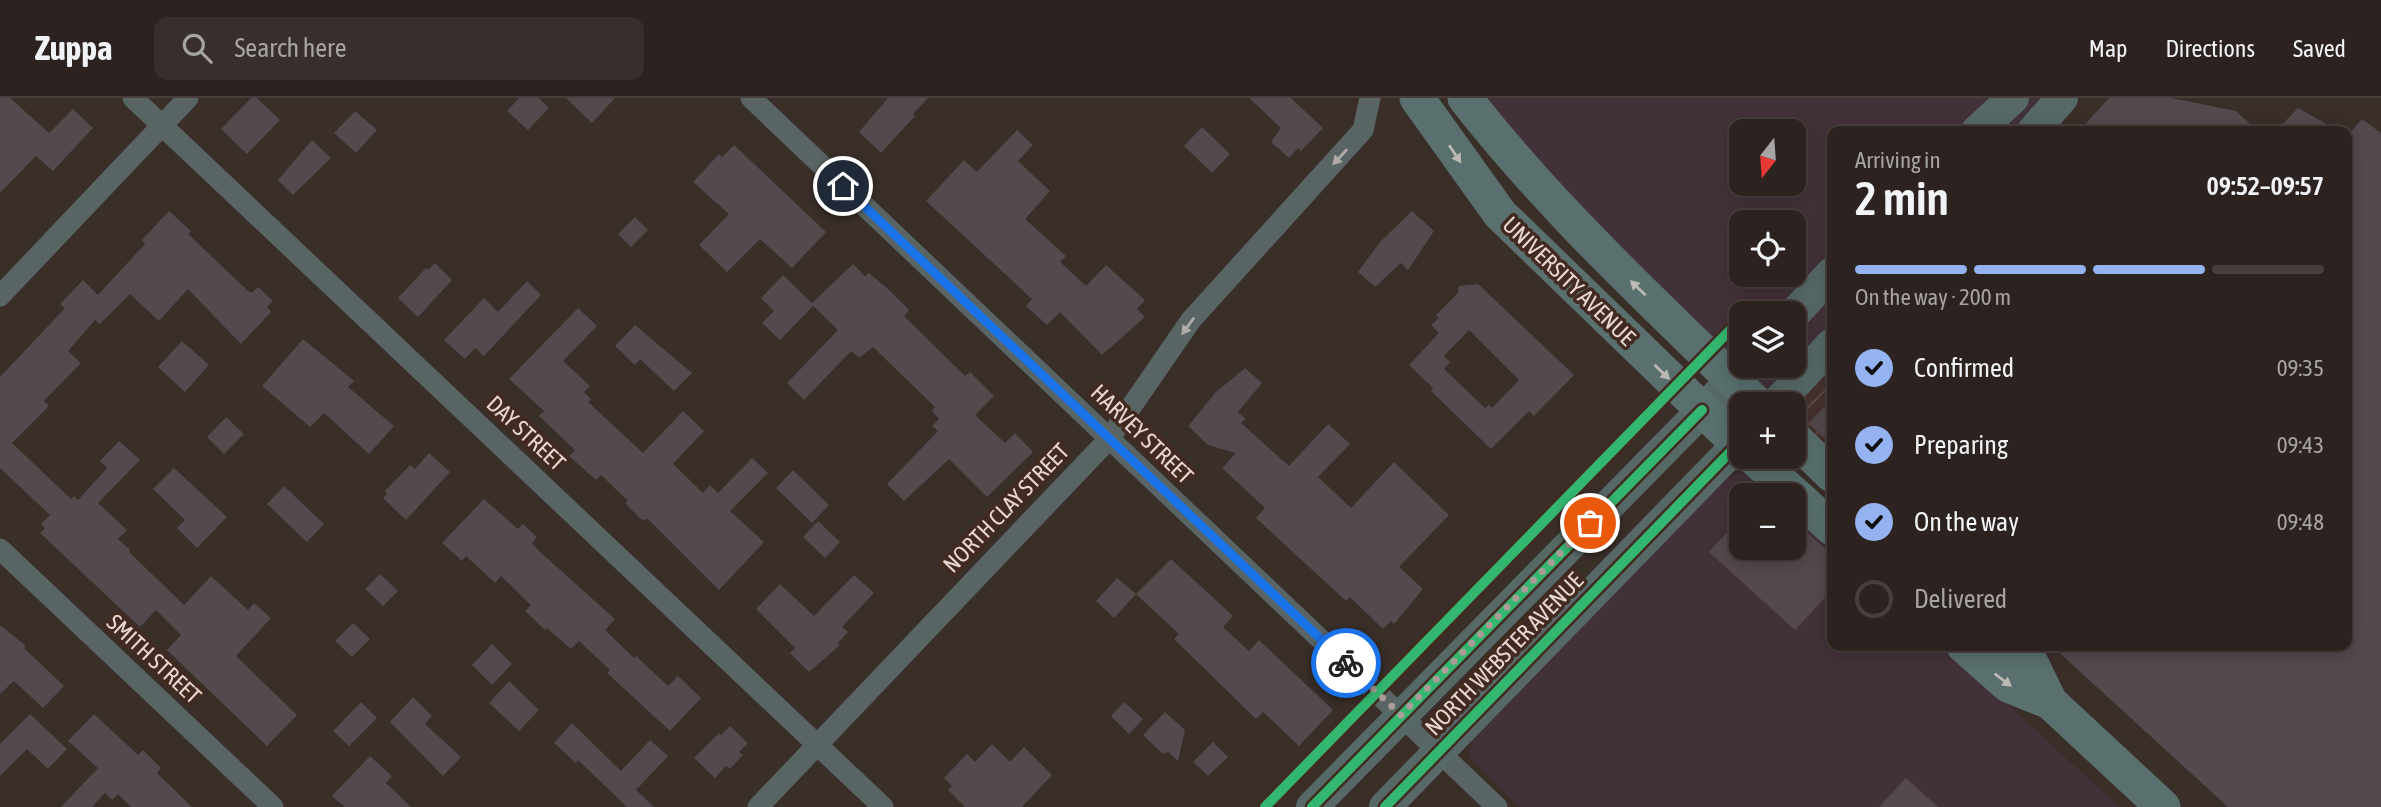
<!DOCTYPE html>
<html lang="en">
<head>
<meta charset="utf-8">
<style>
  :root { --surface:#2c221f; --page:#382f2c; --text:#f1f3f6; --muted:#a6a4a4; --line:#483f3d; --accent:#95b2f1 }
  body { margin:0; font-family:"Asap Condensed",sans-serif; background:var(--page); color:var(--text); height:100vh; display:flex; flex-direction:column; font-size:26px; white-space:nowrap }
  * { box-sizing:border-box; margin:0 }
  p { font-size:23px; color:var(--muted) }
  .icon { flex:none; width:38px; height:38px; fill:none; stroke:currentColor; stroke-width:2; stroke-linecap:round; stroke-linejoin:round }
  .map { position:relative; flex:1; overflow:hidden }
  .details { position:absolute; left:1827px; top:28px; width:525px; height:525px; display:flex; flex-direction:column; background:var(--surface); border-radius:14px; box-shadow:0 4px 18px #0003,0 0 0 2px var(--line) }
  .details>* { flex:none }
  .needle { width:46px; rotate:197deg }
  .buttons { position:absolute; left:1729px; top:21px; display:grid; gap:14px }
  .buttons a { display:grid; place-items:center; width:77px; height:77px; border-radius:14px; background:var(--surface); box-shadow:0 4px 18px #0003,0 0 0 2px var(--line); font-size:35px }
  .pin { position:absolute; display:grid; place-items:center; width:60px; height:60px; color:#fff; margin:-30px; border:4px solid #fff; border-radius:50%; box-shadow:0 2px 7px #0007 }
  .courier { position:absolute; display:grid; place-items:center; width:70px; height:70px; margin:-35px; border:5px solid #1a73e8; border-radius:50%; background:#fff; color:#222; box-shadow:0 2px 9px #0007 }
  .overview em { font-style:normal; font-weight:600 }
  .overview div { display:flex; flex-direction:column-reverse }
  .overview { display:flex; align-items:center; justify-content:space-between; height:119px; padding:0 28px }
  h1 { font-size:46px; font-weight:600; line-height:52px }
  .bar { display:grid; grid-template-columns:repeat(4,1fr); gap:10px 7px; align-content:center; height:84px; padding:0 28px }
  .bar i { height:9px; border-radius:5px; background:var(--line) }
  .bar .selected { background:var(--accent) }
  .bar p { grid-column:span 4 }
  ol { padding:0 28px; list-style:none }
  li { display:flex; align-items:center; gap:21px; height:77px }
  li p { margin-inline-start:auto }
  li .icon { padding:7px; border-radius:50%; background:var(--accent); color:#111; stroke-width:4 }
  li:last-child { color:var(--muted) }
  li i { width:38px; height:38px; border:4px solid var(--line); border-radius:50% }
  header { display:flex; align-items:center; gap:42px; box-sizing:border-box; height:98px; padding:0 35px; background:var(--surface); border-bottom:2px solid var(--line) }
  header strong { font-size:33px }
  nav { display:flex; gap:38px; margin-inline-start:auto; font-size:24px }
  .search { width:490px; height:63px; background:var(--page); display:flex; align-items:center; gap:18px; box-sizing:border-box; padding:0 24px; border-radius:14px; color:var(--muted); font-size:26px }
  .map>svg:first-child { display:block }
  .commercial { fill:#433139; fill-rule:evenodd }
  .industrial { fill:url(#industrial-furrows) }
  .building { fill:#54494d; fill-rule:evenodd }
  .lines { fill:none; stroke-linecap:round; stroke-linejoin:round }
  .minor { stroke:#596564; stroke-width:21 }
  .secondary { stroke:#566967; stroke-width:32 }
  .primary { stroke:#59706e; stroke-width:35 }
  .cycleway-casing { stroke:#422a21; stroke-width:15 }
  .cycleway { stroke:#33b770; stroke-width:10 }
  .oneway { fill:#bdb9b4 }
  .oneway2 { fill:#afaaa6 }
  .done { stroke:#ab9c97; stroke-width:7; stroke-dasharray:0 12.6 }
  .route { stroke:#1a73e8; stroke-width:9 }
  .labels { text-anchor:middle; dominant-baseline:central; stroke-width:7; stroke-linejoin:round; paint-order:stroke }
  .street-label { font-size:23px; fill:#e8d8d2; stroke:#422a21 }
</style>
</head>
<body>
<header>
<strong>Zuppa</strong>
<div class="search"><svg class="icon" aria-label="search" viewBox="0 0 24 24"><circle cx="10" cy="10" r="6"/><path d="M15 15l6 6"/></svg>Search here</div>
<nav><a>Map</a><a>Directions</a><a>Saved</a></nav>
</header>
<div class="map">
<svg width="2381" height="709" viewBox="0 0 2381 709">
  <defs>
    <pattern id="industrial-furrows" width="10" height="10" patternUnits="userSpaceOnUse" patternTransform="scale(1.75)"><rect width="10" height="10" fill="#453130"/><path d="M-1 1l2-2M0 10L10 0M9 11l2-2" fill="none" stroke="#604e4d"/></pattern>
  </defs>
  <rect width="100%" height="100%" fill="#3a2e29"/>
  <!-- commercial -->
  <path class="commercial" d="M1465 0H2062L2033 33H1832V246L1776 306ZM1741 33H1794V86H1741ZM1741 124H1794V177H1741ZM1741 215H1794V268H1741Z
    M1741 374 1747 376 1777 397H1741V450H1794V413L1832 450V548H1938L2001 600 2119 709H1518L1470 659 1472 641 1721 384Z"/>
  <!-- industrial -->
  <path class="industrial" d="M1832 263V357L1804 330 1795 314 1796 307Z"/>
  <!-- building -->
  <path class="building" d="M0 0H10L49 35 73 11 93 30 53 73 36 58 0 95Z
    M251 0H257L280 22 247 56 221 31Z
    M519 0H539L549 10 528 32 507 13Z
    M566 0H615L592 25Z
    M888 0H928L913 16 915 18 881 55 859 34Z
    M1249 0H1291L1323 30 1301 53 1298 50 1289 60 1271 44 1281 30Z
    M2109 0H2171L2236 13 2258 33H2079Z
    M2298 10 2339 33H2276Z
    M355 13 377 32 356 55 334 35Z
    M2362 21 2381 35V709H2228L2052 548H2347V38Z
    M1202 29 1230 56 1212 75 1184 48Z
    M1017 32 1033 47 1018 63 1050 93 1025 121 1066 158 1060 164 1086 188 1106 167 1145 202 1137 211 1145 219 1102 257 1060 214 1047 227 1026 208 1032 201 926 103 964 62 977 74Z
    M312 42 331 60 293 97 278 82Z
    M734 47 826 134 792 170 760 141 727 174 699 147 729 116 693 84 719 56 722 59Z
    M169 113 191 133 188 136 247 192 252 195 258 189 273 203 267 209 271 214 241 246 188 191 159 223 130 196 100 226 95 222 68 253 81 265 44 303 49 308 12 345 71 401 74 398 78 402 107 370 100 363 119 343 140 362 98 405 127 432 118 441 130 452 129 454 184 507 211 478 248 512 254 505 271 520 236 558 297 617 267 648 167 552 181 537 156 512 140 529 40 435 45 430 41 426 50 417 0 370V279L65 210 60 206 83 182 98 197 145 146 142 142Z
    M1412 113 1434 133 1408 172 1401 165 1375 189 1358 174 1380 144Z
    M635 119 648 132 631 149 618 136Z
    M435 165 452 182 418 219 398 200 426 170 428 172Z
    M853 166 865 178 869 175 889 192 909 212 904 218 965 278 970 274 994 298 975 317 1005 345 1015 335 1033 354 987 399 949 361 904 403 887 386 938 333 932 328 939 321 932 313 935 309 873 249 859 260 851 253 804 302 787 285 838 232 813 208 780 242 762 225 774 213 761 200 783 177 812 205Z
    M527 183 541 197 484 258 475 250 465 261 444 242 484 200 498 214Z
    M1478 186 1574 277 1534 318 1529 313 1491 351 1431 293 1433 290 1409 267 1439 235 1431 227 1439 220 1436 217 1458 195 1459 188ZM1469 232 1519 282 1492 310 1489 307 1485 310 1444 271 1450 264 1444 258Z
    M578 210 597 228 563 263 590 288 584 294 591 301 588 304 643 355 683 313 704 333 673 366 703 395 710 387 718 395 752 360 768 375 730 413 764 444 719 492 648 421 642 422 625 405 628 403 601 377 596 382 569 358 575 352 539 318 544 313 509 281Z
    M635 227 692 275 674 293 640 261 635 267 615 248Z
    M303 241 354 283 348 289 394 328 369 356 324 315 310 329 262 288Z
    M182 243 209 267 185 294 158 269Z
    M1245 270 1262 285 1238 314 1246 321 1241 325 1289 368 1328 326 1350 346 1318 379 1351 410 1394 364 1449 417 1399 469 1423 491 1394 526 1391 523 1383 531 1350 499 1346 503 1256 420 1265 410 1222 370 1236 355 1208 347 1188 328 1216 294Z
    M1832 301V347L1809 326Z
    M226 319 244 336 224 356 207 339Z
    M429 355 450 374 406 422 383 400 387 396 385 393 410 367 415 371Z
    M174 370 227 419 197 450 177 430 185 422 153 391Z
    M793 372 829 407 812 425 776 390Z
    M284 388 324 426 307 444 267 406Z
    M484 401 518 431 523 426 537 439 532 445 539 453 615 521 605 532 634 560 636 558 668 588 678 578 701 600 670 633 607 575 610 572 579 543 571 551 547 530 545 532 525 513 531 507 501 478 495 485 466 458 462 463 442 445Z
    M1741 419V450H1794V423L1832 457V492L1795 532 1709 454Z
    M818 423 840 444 825 460 803 439Z
    M1171 461 1233 518 1223 529 1249 553 1259 542 1333 612 1299 648 1263 614 1256 621 1174 541 1179 536 1136 496Z
    M380 476 398 493 383 508 365 491Z
    M854 477 874 495 842 529 848 534 838 545 840 547 809 574 790 555 795 550 756 511 780 486 814 518Z
    M1117 480 1136 496 1114 520 1096 503Z
    M353 525 370 541 352 559 335 543Z
    M0 527 26 548 24 550 64 588 43 610 14 583 0 596Z
    M492 546 512 566 492 587 472 567Z
    M509 583 539 612 519 633 489 605Z
    M413 599 432 618 425 626 461 659 443 678 390 624Z
    M361 604 377 620 349 648 333 633Z
    M1124 604 1143 621 1129 636 1111 618Z
    M1165 614 1185 632 1178 663 1168 654 1163 656 1143 637Z
    M30 616 67 651 48 671 27 651 0 678V646Z
    M94 616 138 657 143 652 161 670 157 675 192 709H131L118 696 112 702 105 695 92 709H61L98 670 68 643Z
    M572 625 621 673 650 642 668 658 636 692 654 709H627L578 662 576 665 554 645Z
    M730 628 748 645 739 654 743 657 730 671 726 668 715 680 694 660 719 635 721 637Z
    M1213 644 1228 659 1208 678 1193 664Z
    M992 646 1010 664 1024 649 1052 677 1022 709H965L948 692 952 688 944 680 967 656 975 664Z
    M370 658 392 678 386 685 411 709H345L332 698Z
    M1906 680 1938 709H1879Z"/>
  <g class="lines">
    <!-- minor -->
    <path class="minor" d="M133 0 883 709
      M751 0 1497 709
      M0 198 188 0
      M0 451 273 709
      M758 709 1109 341 1191 222 1363 32 1370 0"/>
    <!-- secondary -->
    <path class="secondary" d="M1977 33 2013 0
      M2033 33 2062 0
      M1794 216 1832 175
      M1776 306 1832 246
      M1312 709 1746 268
      M1385 709 1741 343"/>
    <!-- primary -->
    <path class="primary" d="M1417 0 1500 116 1741 349
      M1465 0C1552 112 1656 207 1757 306
      M1794 340 1832 377
      M1753 359 1832 430
      M1964 548 2008 587 2050 604
      M2013 548 2030 563 2050 604 2163 709"/>
    <defs>
      <path id="cycleway" d="M1265 709 1741 221
        M1312 709 1702 312
        M1385 709 1738 346"/>
    </defs>
    <!-- cycleway casing -->
    <use href="#cycleway" class="cycleway-casing"/>
    <!-- cycleway -->
    <use href="#cycleway" class="cycleway"/>
  </g>
  <!-- one-way arrows -->
  <defs><path id="oneway-solid" d="M-6-.8H1V-3.2L6.5 0L1 3.2V.8H-6Z" transform="scale(1.75)"/></defs>
  <g class="oneway">
    <use href="#oneway-solid" transform="translate(1455 56) rotate(56)"/>
    <use href="#oneway-solid" transform="translate(1638 190) rotate(-136)"/>
    <use href="#oneway-solid" transform="translate(1662 274) rotate(44)"/>
    <use href="#oneway-solid" transform="translate(2003 582) rotate(37)"/>
  </g>
  <g class="oneway2">
    <use href="#oneway-solid" transform="translate(1340 59) rotate(133)"/>
    <use href="#oneway-solid" transform="translate(1188 228) rotate(126)"/>
  </g>
  <g class="lines">
    <!-- done -->
    <path class="done" d="M1346 565 1401 617 1590 425"/>
    <!-- route -->
    <path class="route" d="M843 88 1346 565"/>
  </g>
  <g class="labels">
    <!-- street labels -->
    <g class="street-label">
      <text transform="translate(1569 183) rotate(44)">UNIVERSITY AVENUE</text>
      <text transform="translate(526 335) rotate(43)">DAY STREET</text>
      <text transform="translate(1142 336) rotate(44)">HARVEY STREET</text>
      <text transform="translate(1006 410) rotate(-46)">NORTH CLAY STREET</text>
      <text transform="translate(1504 556) rotate(-46)">NORTH WEBSTER AVENUE</text>
      <text transform="translate(154 561) rotate(43)">SMITH STREET</text>
    </g>
  </g>
</svg>
<div class="buttons">
<a><svg class="needle" viewBox="-14 -14 28 28"><path d="M0-13l5 13h-10z" fill="#e53935"/><path d="M0 13l5-13h-10z" fill="#a6a4a4"/></svg></a>
<a><svg class="icon" aria-label="locate" viewBox="0 0 24 24"><circle cx="12" cy="12" r="6"/><path d="M12 2v4M12 18v4M2 12h4M18 12h4"/></svg></a>
<a><svg class="icon" aria-label="layers" viewBox="0 0 24 24"><path d="M12 4l9 5-9 5-9-5zM3 14l9 5 9-5"/></svg></a>
<a>+</a>
<a>−</a>
</div>
<div class="pin" style="left:1590px;top:425px;background:#ea580c"><svg class="icon" aria-label="bag" viewBox="0 0 24 24"><path d="M5 8h14l-1 12H6zM9 8a3 3 0 0 1 6 0"/></svg></div>
<div class="pin" style="left:843px;top:88px;background:#1f2937"><svg class="icon" aria-label="home" viewBox="0 0 24 24"><path d="M3 11l9-7 9 7M6 9v11h12V9"/></svg></div>
<div class="courier" style="left:1346px;top:565px"><svg class="icon" aria-label="bike" viewBox="0 0 24 24"><circle cx="6" cy="16" r="4"/><circle cx="18" cy="16" r="4"/><path d="M6 16l4-8h5l3 8M10 8l3 8H6M13 5h3"/></svg></div>
<section class="details">
<div class="overview"><div><h1>2 min</h1><p>Arriving in</p></div><em>09:52–09:57</em></div>
<div class="bar"><i class="selected"></i><i class="selected"></i><i class="selected"></i><i></i><p>On the way · 200 m</p></div>
<ol>
<li><svg class="icon" aria-label="check" viewBox="0 0 24 24"><path d="M5 12l5 5 9-10"/></svg>Confirmed<p>09:35</p></li>
<li><svg class="icon" aria-label="check" viewBox="0 0 24 24"><path d="M5 12l5 5 9-10"/></svg>Preparing<p>09:43</p></li>
<li><svg class="icon" aria-label="check" viewBox="0 0 24 24"><path d="M5 12l5 5 9-10"/></svg>On the way<p>09:48</p></li>
<li><i></i>Delivered</li>
</ol>
</section>
</div>
</body>
</html>
